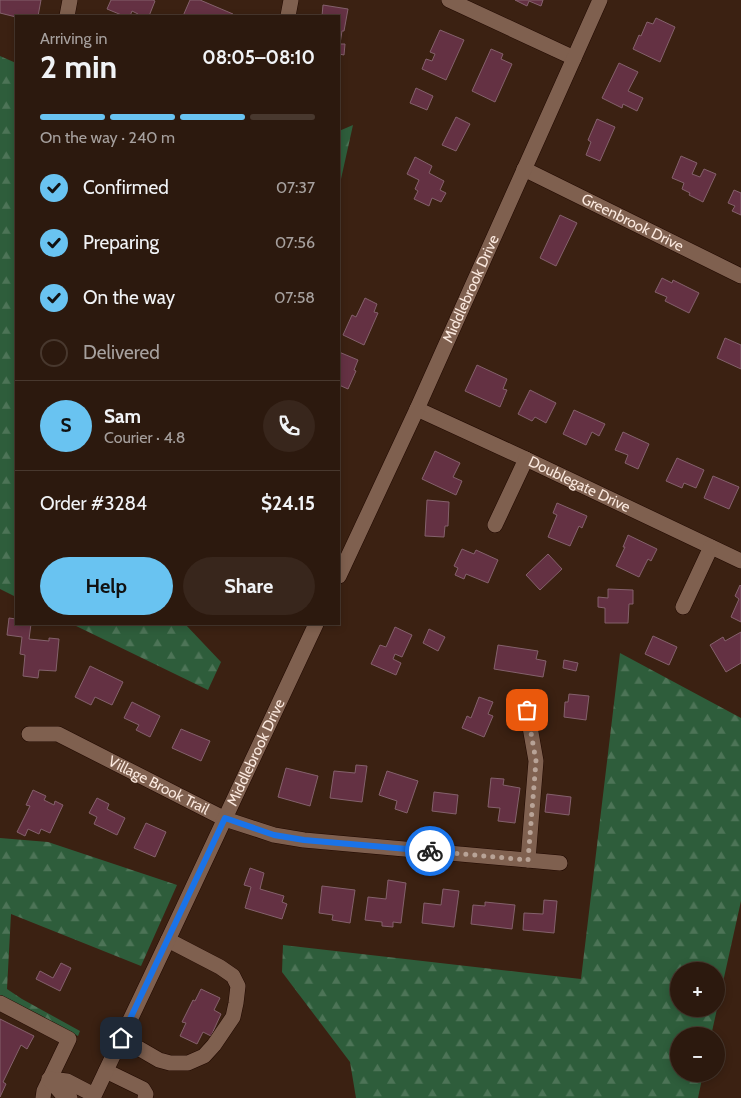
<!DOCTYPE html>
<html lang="en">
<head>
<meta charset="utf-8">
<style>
  :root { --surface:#2c190e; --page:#38261c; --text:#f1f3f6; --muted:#a6a09e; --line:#48382e; --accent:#69c3f1 }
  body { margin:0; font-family:Cabin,sans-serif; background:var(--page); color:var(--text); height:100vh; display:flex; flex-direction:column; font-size:19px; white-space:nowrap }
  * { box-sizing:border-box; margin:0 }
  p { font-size:16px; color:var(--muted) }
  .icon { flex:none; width:28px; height:28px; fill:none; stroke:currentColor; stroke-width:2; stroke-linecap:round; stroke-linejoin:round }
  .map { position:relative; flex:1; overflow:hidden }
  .sheet { position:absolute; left:15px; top:15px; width:325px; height:610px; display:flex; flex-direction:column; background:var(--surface); border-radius:0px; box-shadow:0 2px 8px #0003,0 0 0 1px var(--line) }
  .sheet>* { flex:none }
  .tools { position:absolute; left:670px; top:962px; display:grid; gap:10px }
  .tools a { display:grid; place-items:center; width:55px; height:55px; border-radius:50%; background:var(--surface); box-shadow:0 2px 8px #0003,0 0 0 1px var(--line); font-size:25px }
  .pin { position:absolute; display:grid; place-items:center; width:42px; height:42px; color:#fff; margin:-21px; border-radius:10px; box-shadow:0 2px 8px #0006 }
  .courier { position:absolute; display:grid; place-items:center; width:50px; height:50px; margin:-25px; border:4px solid #1a73e8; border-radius:50%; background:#fff; color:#222; box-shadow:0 1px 6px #0007 }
  .summary em { font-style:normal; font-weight:700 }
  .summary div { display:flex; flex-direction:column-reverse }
  .summary { display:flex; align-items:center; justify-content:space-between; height:85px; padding:0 25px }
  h1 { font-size:32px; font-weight:700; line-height:38px }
  .bar { display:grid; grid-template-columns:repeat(4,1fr); gap:8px 5px; align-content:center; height:60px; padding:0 25px }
  .bar i { height:6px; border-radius:4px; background:var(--line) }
  .bar .active { background:var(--accent) }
  .bar p { grid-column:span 4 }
  .line { display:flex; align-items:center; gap:12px; padding:0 25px; border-top:1px solid var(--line) }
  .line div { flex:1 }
  .round { display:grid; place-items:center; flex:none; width:52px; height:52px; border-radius:26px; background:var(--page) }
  ol { padding:0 25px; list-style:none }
  li { display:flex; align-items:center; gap:15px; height:55px }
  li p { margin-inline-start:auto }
  li .icon { padding:5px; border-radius:50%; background:var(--accent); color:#111; stroke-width:4 }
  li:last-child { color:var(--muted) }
  li i { width:28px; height:28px; border:2px solid var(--line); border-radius:50% }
  .cta { display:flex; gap:10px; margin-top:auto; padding:10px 25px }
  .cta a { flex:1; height:58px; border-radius:30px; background:var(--accent); color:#111; font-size:20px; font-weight:700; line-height:58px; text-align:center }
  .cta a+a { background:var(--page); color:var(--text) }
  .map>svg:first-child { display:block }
  .forest { fill:url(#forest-firs); fill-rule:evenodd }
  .building { fill:#643143; stroke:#84616c }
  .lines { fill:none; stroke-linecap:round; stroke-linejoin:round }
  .minor-casing { stroke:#210900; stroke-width:16 }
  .minor { stroke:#7f604f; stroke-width:15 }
  .done { stroke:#b8a397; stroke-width:5; stroke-dasharray:0 9 }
  .route { stroke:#1a73e8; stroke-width:6 }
  .labels { text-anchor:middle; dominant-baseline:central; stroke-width:5; stroke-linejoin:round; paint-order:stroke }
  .street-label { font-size:15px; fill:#fbe9df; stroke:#3b2112 }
</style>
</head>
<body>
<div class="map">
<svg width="741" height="1098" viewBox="0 0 741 1098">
  <defs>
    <pattern id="forest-firs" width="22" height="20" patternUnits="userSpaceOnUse" patternTransform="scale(1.25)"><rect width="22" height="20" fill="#2e5d3b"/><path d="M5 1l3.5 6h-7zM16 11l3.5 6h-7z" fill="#4d7457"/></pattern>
  </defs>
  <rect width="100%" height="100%" fill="#3b2112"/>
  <!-- forest -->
  <path class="forest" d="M0 56 16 63V597L0 589Z
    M353 125 339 188V131Z
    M72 624H185L221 662 208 690Z
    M620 653 741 718V901L711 1036H679V1074H703L698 1098H356L350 1062 282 972 283 945 581 979ZM679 971H716V1009H679Z
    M0 838 48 842 177 885 141 966 11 914 7 989 22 999 80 1031 78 1036 0 996Z"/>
  <!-- building -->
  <path class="building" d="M0 0H41L38 16 16 17 0 13Z
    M111 0H153L155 1 149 16H137L138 14 132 11 130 16H124L107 9Z
    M190 0H200L233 14 232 16H183Z
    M515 0H543L541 6 529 1 527 6Z
    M323 5 348 9 344 31H342L340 44H345L344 55 339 54V16H322Z
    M656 18 675 27 660 62 633 49 639 35 641 36 647 22 653 24Z
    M440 30 464 40 446 80 422 69 426 59 432 61 435 54 430 52Z
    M491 49 503 54 501 59 512 64 495 102 472 91Z
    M619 63 638 72 628 91 643 98 637 111 623 104 622 108 602 98Z
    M416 88 433 96 427 110 410 103Z
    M456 117 470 124 456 151 442 145Z
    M597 119 615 127 600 161 586 155 591 142 588 140Z
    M681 156 697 163 692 174 700 177 704 169 716 174 703 202 689 195 690 193 682 189 684 183 672 178Z
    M415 157 432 166 429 173 444 181 440 190 446 193 441 202 432 198 429 206 414 199 418 191 415 189 419 180 407 174Z
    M734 190 741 193V215L732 211 735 206 728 203Z
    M560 215 577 223 556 266 540 258Z
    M662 278 672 283 673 280 699 293 689 313 665 301 667 297 655 292Z
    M365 298 377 304 374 312 378 313 364 345 343 335 352 315 356 317Z
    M725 338 741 345V369L717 358Z
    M339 352 358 360 354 370 356 371 348 389 339 385Z
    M477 365 507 379 503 389 507 390 500 407 465 391Z
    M530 390 556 403 546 423 535 417 532 421 518 414Z
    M574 410 605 424 599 436 592 432 586 445 563 434Z
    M623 432 649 444 638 469 625 463 628 455 615 450Z
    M435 451 460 463 453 477 462 481 456 495 422 479Z
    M677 458 704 470 696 488 684 483 682 488 666 481Z
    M713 476 739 487 729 509 704 498Z
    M427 500 449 502 448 526H445L444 537 425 536Z
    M557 503 587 516 582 528 579 526 570 546 548 537 557 515 553 513Z
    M628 535 657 549 651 561 648 559 639 577 616 566 625 547H623Z
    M462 549 474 554 476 550 498 560 488 583 466 574 464 579 455 575 458 568 454 566Z
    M548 554 562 569 540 590 526 575Z
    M740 585 741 586V622L731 617 739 599 735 596Z
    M608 589 633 590V604H629L628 623H605V608L598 607V597L608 598Z
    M9 618 16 619V624H31L29 639 49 641V638L59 639 56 671 39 670 38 678 23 676 25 655 20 654 22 637 7 635Z
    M395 627 412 635 402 657 395 654 393 659 401 663 396 675 371 664 380 645 386 647Z
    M429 629 445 637 438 651 423 643Z
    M741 632V663L726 672 710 645 723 637 725 641Z
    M653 636 677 647 669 665 645 654Z
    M498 645 538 651 536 659 546 661 543 677 494 669Z
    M564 660 578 663 576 671 563 668Z
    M90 666 123 682 112 705 95 697 91 705 75 697Z
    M569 694 589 696 586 720 564 717 565 702H568Z
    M479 697 493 702 488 714 493 716 484 737 462 728 467 716 471 718Z
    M132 702 160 716 150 737 136 730 139 725 124 718Z
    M181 729 210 741 201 761 172 748Z
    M356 765 367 766 362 802 330 798 334 771 355 773Z
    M286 768 318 776 310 806 278 797Z
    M387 771 418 781 407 813 395 809 397 801 379 795Z
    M491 778 504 779 503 785 520 788 515 823 498 821 500 808 488 807Z
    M33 790 46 796 44 800 54 805 55 801 63 805 50 833 41 829 39 834 28 829 25 836 17 832 30 806 26 805Z
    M434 792 458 795 456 814 432 811Z
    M547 794 571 797 569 815 545 812Z
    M97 798 109 804 107 809 125 818 117 835 94 824 97 817 89 813Z
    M146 823 166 832 155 857 134 848Z
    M250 868 264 873 260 889 284 896 282 902 287 904 282 919 245 908 251 887 244 885Z
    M388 880 406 883 401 923 393 922V927L382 926V922L365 920 368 897 386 899Z
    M322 886 355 890 350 923 332 920 333 915 319 913Z
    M443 889 459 891 454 927 422 923 424 903 441 905Z
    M544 900 557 901 554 933 523 930 524 913 543 914Z
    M485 902 515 905 512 929 471 924 473 905 485 906Z
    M61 963 71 968 60 991 36 979 40 971 53 978Z
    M201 989 220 998 214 1010 221 1014 211 1036 203 1032 197 1044 180 1036 186 1023 182 1022 193 1000 195 1001Z
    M0 1019 34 1036 27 1049 21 1045 3 1082 6 1084 0 1097Z"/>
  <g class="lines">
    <defs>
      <g id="minor">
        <path d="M449 0 574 58"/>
        <path d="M67 16 70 0"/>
        <path d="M288 16 291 0"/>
        <path id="s1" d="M524 169 741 276"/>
        <path id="s2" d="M417 409 526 459 741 561"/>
        <path d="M495 525 526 459"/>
        <path id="s3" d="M339 576 417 409 600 0"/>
        <path d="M683 607 711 547"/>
        <path d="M527 710 536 761 528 860"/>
        <path id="s4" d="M29 734H58L225 819 274 835 304 840 560 863"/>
        <path d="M0 1003 69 1039 44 1091 43 1098"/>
        <path d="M121 1038 159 1060 170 1063H188L204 1056 214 1045 233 1017 236 1003 238 986 233 976 220 967 168 940"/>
        <path d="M106 1071 143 1089 146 1094 145 1098"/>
        <path d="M70 1098 62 1094 49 1079 67 1081 94 1095"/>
        <path id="s5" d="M93 1098 168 940 316 624"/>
      </g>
    </defs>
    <!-- minor casing -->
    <use href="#minor" class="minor-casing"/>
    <!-- minor -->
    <use href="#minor" class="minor"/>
  </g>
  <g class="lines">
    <!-- done -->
    <path class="done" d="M430 851 528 860 536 761 527 710"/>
    <!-- route -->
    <path class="route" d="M121 1038 225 818 274 835 304 840 430 851"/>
  </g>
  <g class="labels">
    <!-- street labels -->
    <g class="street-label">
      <text stroke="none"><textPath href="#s1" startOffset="121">Greenbrook Drive</textPath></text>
      <text stroke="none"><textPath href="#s3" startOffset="316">Middlebrook Drive</textPath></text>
      <text stroke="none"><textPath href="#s2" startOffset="179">Doublegate Drive</textPath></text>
      <text stroke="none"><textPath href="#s5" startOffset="382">Middlebrook Drive</textPath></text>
      <text stroke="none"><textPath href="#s4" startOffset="142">Village Brook Trail</textPath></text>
    </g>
  </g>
</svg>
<div class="tools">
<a>+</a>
<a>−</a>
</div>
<div class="pin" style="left:527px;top:710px;background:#ea580c"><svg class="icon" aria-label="bag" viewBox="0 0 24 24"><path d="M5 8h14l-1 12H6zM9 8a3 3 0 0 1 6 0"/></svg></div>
<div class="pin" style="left:121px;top:1038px;background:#1f2937"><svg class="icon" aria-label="home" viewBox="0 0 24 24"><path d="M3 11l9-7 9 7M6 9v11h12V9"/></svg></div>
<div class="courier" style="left:430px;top:851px"><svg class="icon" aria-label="bike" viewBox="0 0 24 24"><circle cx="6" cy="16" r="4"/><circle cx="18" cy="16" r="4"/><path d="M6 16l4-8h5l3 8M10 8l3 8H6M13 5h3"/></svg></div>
<section class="sheet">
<div class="summary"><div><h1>2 min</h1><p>Arriving in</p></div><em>08:05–08:10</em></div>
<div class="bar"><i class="active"></i><i class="active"></i><i class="active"></i><i></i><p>On the way · 240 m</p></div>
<ol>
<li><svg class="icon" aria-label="check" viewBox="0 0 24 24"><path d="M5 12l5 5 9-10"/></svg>Confirmed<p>07:37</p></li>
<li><svg class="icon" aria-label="check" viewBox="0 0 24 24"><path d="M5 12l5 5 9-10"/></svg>Preparing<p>07:56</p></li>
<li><svg class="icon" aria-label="check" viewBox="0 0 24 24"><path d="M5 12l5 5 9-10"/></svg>On the way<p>07:58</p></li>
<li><i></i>Delivered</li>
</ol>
<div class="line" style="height:90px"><b class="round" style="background:var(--accent);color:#111">S</b><div><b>Sam</b><p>Courier · 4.8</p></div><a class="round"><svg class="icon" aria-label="phone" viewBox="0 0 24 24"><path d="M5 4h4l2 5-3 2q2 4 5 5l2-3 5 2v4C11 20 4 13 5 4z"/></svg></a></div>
<div class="line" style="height:65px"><div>Order #3284</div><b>$24.15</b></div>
<div class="cta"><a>Help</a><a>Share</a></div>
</section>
</div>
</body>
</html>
